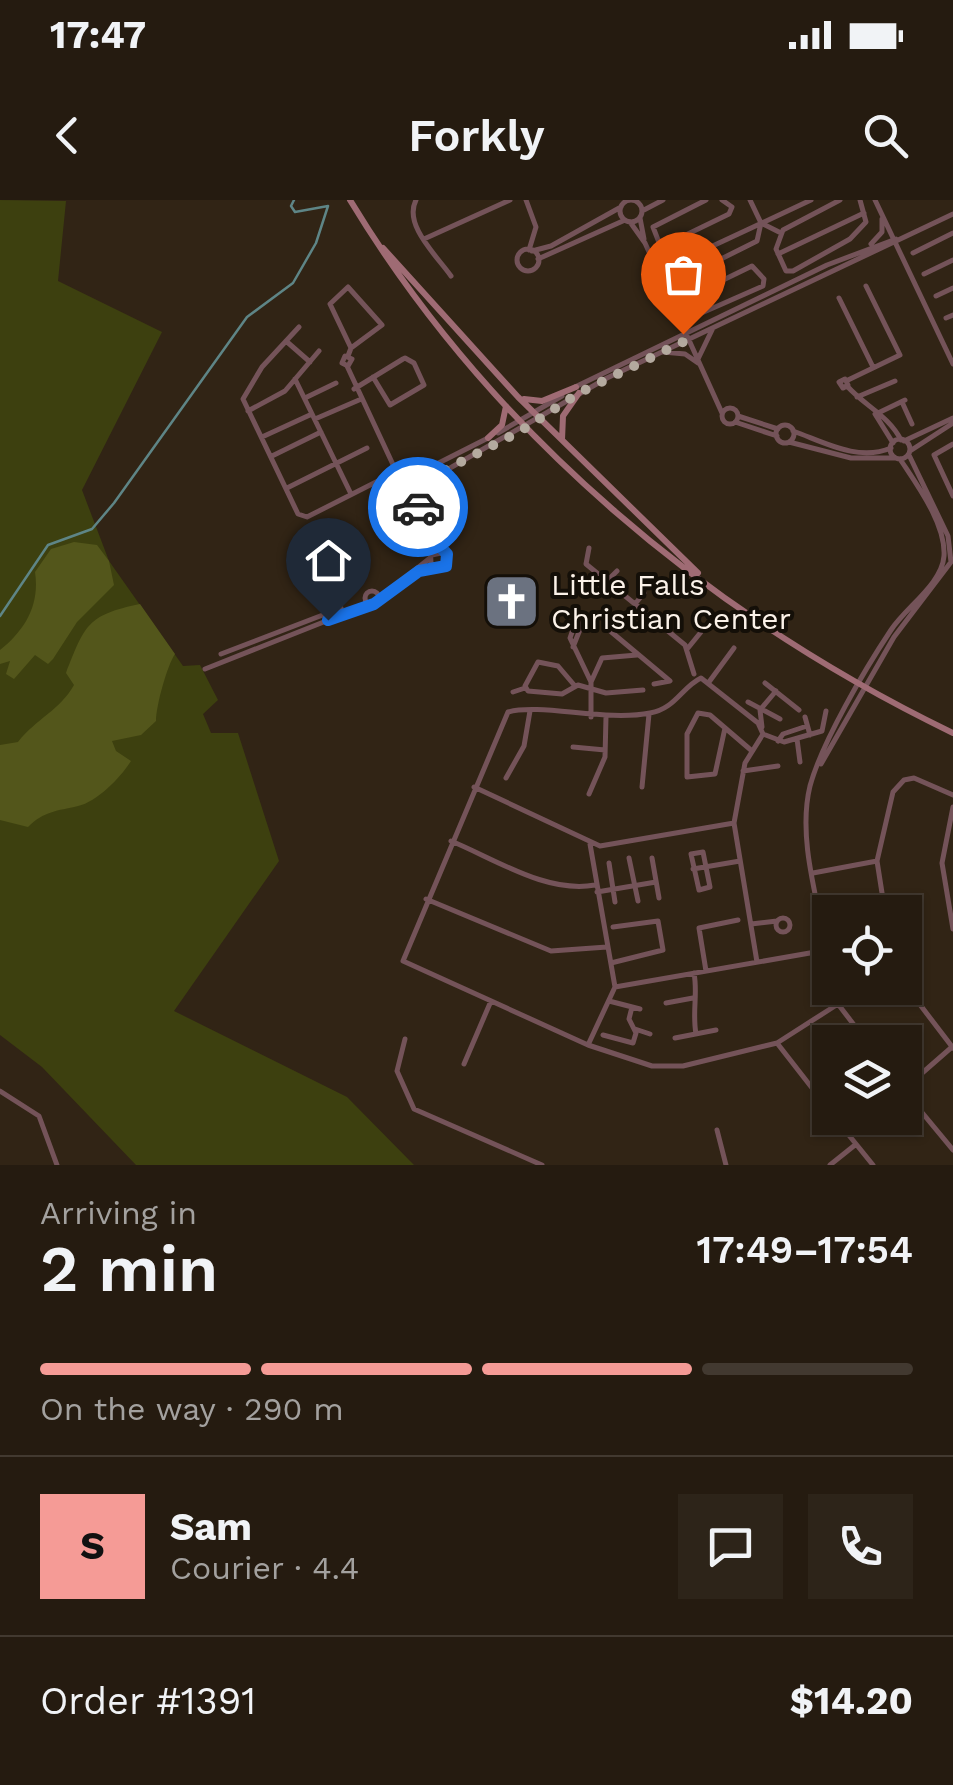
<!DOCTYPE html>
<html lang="en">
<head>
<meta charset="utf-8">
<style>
  :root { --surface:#251b10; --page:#2d2419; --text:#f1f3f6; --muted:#a3a19f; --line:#423930; --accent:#f59b96 }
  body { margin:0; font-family:"Work Sans",sans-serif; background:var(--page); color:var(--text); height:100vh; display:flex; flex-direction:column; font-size:38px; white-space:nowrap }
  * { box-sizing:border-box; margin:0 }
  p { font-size:32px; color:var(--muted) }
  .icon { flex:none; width:55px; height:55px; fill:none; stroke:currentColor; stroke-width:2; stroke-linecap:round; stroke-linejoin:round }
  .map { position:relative; height:965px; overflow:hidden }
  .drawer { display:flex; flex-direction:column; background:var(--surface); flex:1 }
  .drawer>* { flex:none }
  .controls { position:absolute; left:812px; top:695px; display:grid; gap:20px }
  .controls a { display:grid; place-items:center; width:110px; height:110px; border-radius:0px; background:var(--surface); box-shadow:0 2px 8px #0004,0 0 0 2px var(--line); font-size:50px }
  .pin { position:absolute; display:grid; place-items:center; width:85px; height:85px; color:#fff; margin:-102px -42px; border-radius:50% 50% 50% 0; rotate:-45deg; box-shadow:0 0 10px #0007 }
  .pin .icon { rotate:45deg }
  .courier { position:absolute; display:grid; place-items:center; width:100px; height:100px; margin:-50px; border:8px solid #1a73e8; border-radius:50%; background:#fff; color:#222; box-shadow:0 2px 12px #0007 }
  .headline em { font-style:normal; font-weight:600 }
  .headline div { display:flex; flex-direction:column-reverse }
  .headline { display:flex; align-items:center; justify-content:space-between; height:170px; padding:0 40px }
  h1 { font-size:65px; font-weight:600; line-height:75px }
  .bar { display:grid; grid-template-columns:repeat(4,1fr); gap:15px 10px; align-content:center; height:120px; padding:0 40px }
  .bar i { height:12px; border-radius:8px; background:var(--line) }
  .bar .current { background:var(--accent) }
  .bar p { grid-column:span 4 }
  .line { display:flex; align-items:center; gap:25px; padding:0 40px; border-top:2px solid var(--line) }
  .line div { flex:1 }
  .round { display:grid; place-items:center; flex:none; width:105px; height:105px; border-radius:0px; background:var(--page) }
  .status { display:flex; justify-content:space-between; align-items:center; height:70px; padding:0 50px; background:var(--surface); direction:ltr }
  .status svg { height:28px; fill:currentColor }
  header { display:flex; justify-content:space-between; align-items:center; height:130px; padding:0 40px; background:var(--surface); font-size:45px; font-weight:600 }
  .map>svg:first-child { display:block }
  .green { fill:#3d400f }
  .forest { fill:#53561b }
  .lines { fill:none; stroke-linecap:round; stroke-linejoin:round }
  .stream { stroke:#5e8586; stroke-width:2.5 }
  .street { stroke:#745359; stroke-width:5 }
  .secondary { stroke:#9f6b74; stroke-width:6 }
  .done { stroke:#b4aa9f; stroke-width:10; stroke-dasharray:0 18 }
  .route { stroke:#1a73e8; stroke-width:12 }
  .labels { text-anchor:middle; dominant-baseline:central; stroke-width:8; stroke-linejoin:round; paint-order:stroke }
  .poi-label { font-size:30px; fill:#fbf2e9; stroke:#140f08; text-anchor:start }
</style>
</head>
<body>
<div class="status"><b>17:47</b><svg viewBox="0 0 49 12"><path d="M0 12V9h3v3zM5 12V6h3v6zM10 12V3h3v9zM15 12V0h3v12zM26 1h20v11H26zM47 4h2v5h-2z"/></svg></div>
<header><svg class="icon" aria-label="back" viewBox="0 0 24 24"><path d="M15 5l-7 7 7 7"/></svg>Forkly<svg class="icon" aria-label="search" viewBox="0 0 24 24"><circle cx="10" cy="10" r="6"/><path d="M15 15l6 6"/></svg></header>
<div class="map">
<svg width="953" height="965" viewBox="0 0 953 965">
  <rect width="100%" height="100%" fill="#312415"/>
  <!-- green -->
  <path class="green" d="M0 0 66 1 58 81 162 132 82 290 109 361 183 466 200 465 218 500 203 514 211 533H238L279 661 174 811 347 897 414 965H136L42 867 0 835Z"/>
  <!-- forest -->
  <path class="forest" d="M74 342 97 345 109 361 114 385 77 422 53 459 48 464 35 455 14 479 6 474 10 461 0 464V450C25 430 40 405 35 372L51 349Z
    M140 404 175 454C167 466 156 506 156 521L141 535 112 541 116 551 131 561C121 577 97 602 78 606 57 611 44 611 28 627L0 620V545L18 542C36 519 60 510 74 485L66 473C85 425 87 415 140 404Z"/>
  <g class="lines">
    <!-- stream -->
    <path class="stream" d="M0 416 48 345 92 329 114 303 247 117 293 83 316 43 328 6 295 12 291 6 294 0"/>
    <!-- street -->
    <path class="street" d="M416 0C403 25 437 56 451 76
      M526 0 536 27 529 50
      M706 0 653 27 667 63 674 64 811 0
      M750 0 761 23
      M840 0 783 30 776 49 786 71H793L850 39 866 22 860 0
      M875 0 953 164
      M620 11a11 11 0 1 1 22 0a11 11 0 1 1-22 0Z
      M642 11 663 0
      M640 18 644 39
      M630 22 645 43 722 213
      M761 23 781 33
      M424 39 510 0
      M871 44 882 32V19
      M659 48 729 14 732 7 722 0
      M517 60a11 11 0 1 1 22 0a11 11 0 1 1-22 0Z
      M532 51 551 46 621 7
      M913 53 953 33
      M778 54 864 13
      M538 59 625 20
      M924 74 953 60
      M936 96 953 88
      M686 98 752 66 764 79 763 86 697 115 677 81 757 41 761 23
      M839 98 873 167
      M946 118 953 115
      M299 127 262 167 243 199 298 314 307 317 382 279
      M286 141 310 162
      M663 152 685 154 698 163
      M345 156 352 159 348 166 342 163Z
      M348 156 351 148 382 125 348 87 330 104 351 148
      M698 159 712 130
      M347 166 403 286
      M295 179 351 294
      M845 179 848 185 843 188 839 182Z
      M848 180 900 155 866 86
      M847 186C866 207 888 215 901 240
      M575 187 827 65 896 39
      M354 189 403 159 405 158 414 163 424 185 390 205 373 177
      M307 197 336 183
      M857 197 895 181
      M902 202 912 224
      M722 216a8 8 0 1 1 16 0a8 8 0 1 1-16 0Z
      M248 211 285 191 319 151
      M875 214 893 243
      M876 214 905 200
      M738 216 778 229
      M315 219 359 200
      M735 222 777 236
      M776 234a9 9 0 1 1 18 0a9 9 0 1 1-18 0Z
      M793 231C824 242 858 262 891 248
      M498 233 562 196
      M262 237 312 214
      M890 249a10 10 0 1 1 20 0a10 10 0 1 1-20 0Z
      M904 241 953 218
      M789 242 851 258H895
      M953 244 934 255 953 296
      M910 251 953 223
      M272 256 321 232
      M403 285a7 7 0 1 1 14 0a7 7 0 1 1-14 0Z
      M409 278 488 238
      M417 287 607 178 953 14
      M287 288 367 248
      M415 290 420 311
      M408 292 430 343 431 363 441 368 448 363 445 352 432 355
      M380 302 404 289
      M427 326 443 350
      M589 348 586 364 685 445 694 474
      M607 381 617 371
      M365 398a7 7 0 1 1 14 0a7 7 0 1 1-14 0Z
      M379 399 430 358
      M635 404 644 393
      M585 417 578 415 570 438 591 482V517
      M662 426 671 415
      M609 430 670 481 654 484
      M573 447 585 417
      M688 448 701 432
      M221 454 341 408
      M205 469 369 404
      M591 482 602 458 637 455
      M709 482 734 448
      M765 483 799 510
      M575 486 558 466 538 462 525 486 528 491 562 494 578 485 606 493 643 490
      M513 492 525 488
      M748 502 780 519
      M805 517 810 535
      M762 527 760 510 776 491
      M725 528 715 574 687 577V534L698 513 710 515 752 551
      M763 534 758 523 701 478C682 487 675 509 650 513 606 522 541 503 508 512L403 761 588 845 652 866H683L777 843 838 804
      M763 534 784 542 822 531 826 511
      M797 539 800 562
      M778 541 783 534 807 526
      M573 547 605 550
      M821 564 894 437 951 362 948 336 909 255
      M743 571 778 566
      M506 578 524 546 530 511
      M474 587 600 646 734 623
      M642 587 649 514
      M589 594 605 557 606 517
      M953 607 942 663 953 729
      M451 641C495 659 547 694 595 685
      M703 652 710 687 699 690 691 654Z
      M629 658 638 701
      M652 658 659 698
      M609 663 615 702
      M693 669 740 661
      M813 673 877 661
      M597 692 656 682
      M426 699 551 751 607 747
      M885 712 877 661 893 592 904 580 914 578 953 595
      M776 725a7 7 0 1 1 14 0a7 7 0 1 1-14 0Z
      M751 724 777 721
      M757 762 734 623 745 563 763 534
      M611 763 663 750 658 721 613 727
      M830 769C822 712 796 643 810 586 822 542 865 469 891 430 906 407 942 384 944 356 946 324 917 285 900 259
      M706 771 699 728 738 720
      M694 773C698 794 692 812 696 834
      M905 785 953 848
      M615 787 827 750
      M834 788 838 804 867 842
      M609 801 640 809
      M666 803 693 798
      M635 829 650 834
      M603 835 633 843 636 833 629 819 632 807
      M675 838 716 830
      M405 839 397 871 414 909 542 965
      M777 843 830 911
      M588 845 615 787 590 644
      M464 864 491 801
      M905 888 952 847
      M0 891 39 916 57 965
      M905 892 953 950
      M835 918 873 965
      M717 930 726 965
      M830 965 855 945"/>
    <!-- secondary -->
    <path class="secondary" d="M350 0C491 233 709 415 953 533
      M383 48 518 197 698 373
      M524 199 542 201 576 187
      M488 238 502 225 506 206
      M562 240 563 216 579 193"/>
  </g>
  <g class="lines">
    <!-- done -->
    <path class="done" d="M418 307 415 290 422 282 519 232 579 193 689 139 683 134"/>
    <!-- route -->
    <path class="route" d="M328 420 374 404 419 371 446 366 447 354 434 340 418 307"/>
  </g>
  <!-- icons -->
  <defs>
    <symbol id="church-square" viewBox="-11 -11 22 22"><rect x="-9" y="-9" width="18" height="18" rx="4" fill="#6b7280" stroke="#140f08"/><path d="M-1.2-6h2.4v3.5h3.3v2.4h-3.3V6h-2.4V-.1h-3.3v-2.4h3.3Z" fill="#fff"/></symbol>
  </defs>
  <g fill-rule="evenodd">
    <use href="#church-square" x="480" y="370" width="63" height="63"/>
  </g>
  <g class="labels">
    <!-- poi labels -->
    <g class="poi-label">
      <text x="551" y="384">Little Falls<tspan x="551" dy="34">Christian Center</tspan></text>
    </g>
  </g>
</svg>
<div class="controls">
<a><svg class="icon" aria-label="locate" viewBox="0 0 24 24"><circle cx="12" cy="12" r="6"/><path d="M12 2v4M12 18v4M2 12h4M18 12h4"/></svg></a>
<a><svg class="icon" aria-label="layers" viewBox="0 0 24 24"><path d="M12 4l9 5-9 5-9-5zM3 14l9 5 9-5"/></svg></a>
</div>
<div class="pin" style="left:683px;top:134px;background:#ea580c"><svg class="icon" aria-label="bag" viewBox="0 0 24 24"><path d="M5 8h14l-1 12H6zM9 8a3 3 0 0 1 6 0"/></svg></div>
<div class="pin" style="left:328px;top:420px;background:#1f2937"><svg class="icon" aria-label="home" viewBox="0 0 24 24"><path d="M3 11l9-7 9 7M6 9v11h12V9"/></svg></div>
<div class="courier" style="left:418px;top:307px"><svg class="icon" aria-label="car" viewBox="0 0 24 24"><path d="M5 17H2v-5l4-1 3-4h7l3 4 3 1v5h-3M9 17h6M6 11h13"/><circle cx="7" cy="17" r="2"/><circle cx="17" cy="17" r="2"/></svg></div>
</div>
<section class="drawer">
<div class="headline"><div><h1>2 min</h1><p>Arriving in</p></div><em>17:49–17:54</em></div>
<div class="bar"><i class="current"></i><i class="current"></i><i class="current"></i><i></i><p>On the way · 290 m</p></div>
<div class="line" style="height:180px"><b class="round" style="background:var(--accent);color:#111">S</b><div><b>Sam</b><p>Courier · 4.4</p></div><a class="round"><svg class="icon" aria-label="chat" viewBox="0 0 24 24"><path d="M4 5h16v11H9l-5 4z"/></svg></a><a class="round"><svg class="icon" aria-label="phone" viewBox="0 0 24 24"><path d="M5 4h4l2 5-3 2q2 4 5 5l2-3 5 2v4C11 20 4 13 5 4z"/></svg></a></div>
<div class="line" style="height:130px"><div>Order #1391</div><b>$14.20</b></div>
</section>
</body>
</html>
